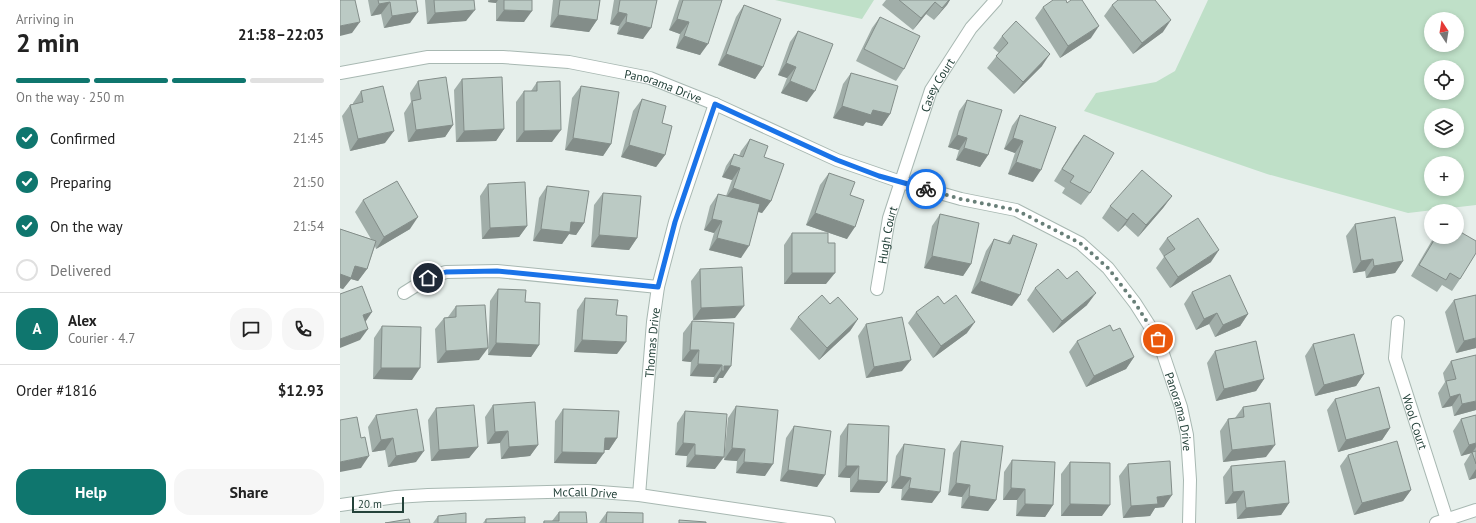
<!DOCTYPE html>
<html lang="en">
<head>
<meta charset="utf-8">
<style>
  :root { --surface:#fff; --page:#f6f6f6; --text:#222; --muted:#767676; --line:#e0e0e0; --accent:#0f766e }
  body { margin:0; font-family:"PT Sans",sans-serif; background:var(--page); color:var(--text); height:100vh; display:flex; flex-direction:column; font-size:15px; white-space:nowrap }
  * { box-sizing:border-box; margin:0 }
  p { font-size:13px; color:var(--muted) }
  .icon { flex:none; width:22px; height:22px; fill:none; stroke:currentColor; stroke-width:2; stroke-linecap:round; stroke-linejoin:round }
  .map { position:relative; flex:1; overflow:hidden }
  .side { display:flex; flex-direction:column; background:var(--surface); width:340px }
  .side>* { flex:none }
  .needle { width:26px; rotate:348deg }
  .fabs { position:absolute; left:1084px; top:12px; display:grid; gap:8px }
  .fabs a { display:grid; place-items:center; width:40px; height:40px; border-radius:50%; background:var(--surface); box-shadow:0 2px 6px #0003; font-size:20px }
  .scale { position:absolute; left:12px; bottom:10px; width:52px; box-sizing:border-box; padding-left:4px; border:2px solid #24423a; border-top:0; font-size:11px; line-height:14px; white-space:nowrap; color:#24423a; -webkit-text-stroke:3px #f7fbf9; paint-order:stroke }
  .pin { position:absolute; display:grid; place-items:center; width:34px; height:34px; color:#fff; margin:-17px; border:2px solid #fff; border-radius:50%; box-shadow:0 1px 4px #0007 }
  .courier { position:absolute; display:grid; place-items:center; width:40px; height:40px; margin:-20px; border:3px solid #1a73e8; border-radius:50%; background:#fff; color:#222; box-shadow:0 1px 5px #0007 }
  .overview em { font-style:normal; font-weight:700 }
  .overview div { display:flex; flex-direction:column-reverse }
  .overview { display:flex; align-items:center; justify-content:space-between; height:68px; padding:0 16px }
  h1 { font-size:26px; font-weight:700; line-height:30px }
  .bar { display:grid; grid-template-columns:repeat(4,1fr); gap:6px 4px; align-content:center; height:48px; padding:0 16px }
  .bar i { height:5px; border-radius:3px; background:var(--line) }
  .bar .active { background:var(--accent) }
  .bar p { grid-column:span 4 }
  .line { display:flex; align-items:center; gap:10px; padding:0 16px; border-top:1px solid var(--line) }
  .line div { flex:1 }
  .round { display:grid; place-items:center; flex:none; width:42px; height:42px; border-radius:16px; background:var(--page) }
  ol { padding:0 16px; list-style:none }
  li { display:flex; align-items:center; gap:12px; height:44px }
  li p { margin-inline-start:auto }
  li .icon { padding:4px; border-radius:50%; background:var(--accent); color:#fff; stroke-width:4 }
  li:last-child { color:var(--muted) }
  li i { width:22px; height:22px; border:2px solid var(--line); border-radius:50% }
  .primary-button { display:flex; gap:8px; margin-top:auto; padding:8px 16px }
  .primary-button a { flex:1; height:46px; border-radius:16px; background:var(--accent); color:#fff; font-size:16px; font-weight:700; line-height:46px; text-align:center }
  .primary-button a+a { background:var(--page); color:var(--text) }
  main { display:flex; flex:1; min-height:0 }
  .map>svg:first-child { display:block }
  .green { fill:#bfe0c8; fill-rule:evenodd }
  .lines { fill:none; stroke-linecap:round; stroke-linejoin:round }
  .street-casing { stroke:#a8b8b2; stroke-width:14 }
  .street { stroke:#fff; stroke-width:12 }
  .wall { fill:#a1aea9 }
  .shaded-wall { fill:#838d89 }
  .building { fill:#bbcac4; stroke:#838d89 }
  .done { stroke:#687f78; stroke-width:4; stroke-dasharray:0 7.2 }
  .route { stroke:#1a73e8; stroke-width:5 }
  .labels { text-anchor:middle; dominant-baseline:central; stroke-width:3.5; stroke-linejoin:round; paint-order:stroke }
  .street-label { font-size:12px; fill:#24423a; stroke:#f7fbf9 }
</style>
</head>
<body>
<main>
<section class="side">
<div class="overview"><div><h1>2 min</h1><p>Arriving in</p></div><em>21:58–22:03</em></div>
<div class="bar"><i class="active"></i><i class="active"></i><i class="active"></i><i></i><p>On the way · 250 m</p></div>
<ol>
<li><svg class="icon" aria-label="check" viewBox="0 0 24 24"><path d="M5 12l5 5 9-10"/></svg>Confirmed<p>21:45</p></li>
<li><svg class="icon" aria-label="check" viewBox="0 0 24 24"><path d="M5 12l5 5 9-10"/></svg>Preparing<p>21:50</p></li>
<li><svg class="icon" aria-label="check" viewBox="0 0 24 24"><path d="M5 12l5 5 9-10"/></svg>On the way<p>21:54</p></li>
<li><i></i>Delivered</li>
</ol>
<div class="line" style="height:72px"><b class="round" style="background:var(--accent);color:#fff">A</b><div><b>Alex</b><p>Courier · 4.7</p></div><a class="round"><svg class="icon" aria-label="chat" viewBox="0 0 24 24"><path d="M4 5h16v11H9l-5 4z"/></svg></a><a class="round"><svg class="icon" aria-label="phone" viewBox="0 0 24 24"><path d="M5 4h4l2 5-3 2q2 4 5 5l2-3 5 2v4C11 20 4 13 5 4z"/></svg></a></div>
<div class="line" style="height:52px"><div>Order #1816</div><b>$12.93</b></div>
<div class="primary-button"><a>Help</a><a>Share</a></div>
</section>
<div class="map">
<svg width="1136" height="523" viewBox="0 0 1136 523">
  <rect width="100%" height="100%" fill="#e6efeb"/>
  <!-- green -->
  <path class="green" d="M435 0H534L522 19Z
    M868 0H1136V205L1068 213 927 174 744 111 756 93 816 82 835 71ZM1091 19H1117V45H1091ZM1091 67H1117V93H1091ZM1091 115H1117V141H1091ZM1091 163H1117V189H1091Z"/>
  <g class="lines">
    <defs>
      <g id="street">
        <path id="s1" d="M0 73 88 57H163L229 62 310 78 375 104 497 160 561 182 621 199 676 210 740 243 768 268 795 303 818 339 841 407 847 435 850 480 849 523"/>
        <path id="s2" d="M537 289 549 218 591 90 631 28 656 0"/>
        <path d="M64 293 88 278 106 272 157 271 318 287"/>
        <path id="s3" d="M1058 322 1055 358 1107 520"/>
        <path id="s4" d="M299 495 313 322 318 287 335 222 375 104"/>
        <path id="s5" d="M0 505 56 497 88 495 247 491 299 495 489 523"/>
        <path d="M1096 523 1136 510"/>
      </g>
    </defs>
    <!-- street casing -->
    <use href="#street" class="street-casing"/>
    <!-- street -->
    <use href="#street" class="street"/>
  </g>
  <!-- wall -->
  <path class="wall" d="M28 0H76L70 23 44 28 41 14 31 16Z
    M85 0H134L126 21 87 24Z
    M148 0H192L184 22 156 21V3L148 2Z
    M213 0H260L257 20 249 32 210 27Z
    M274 0H317L303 39 277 34 279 26 270 24Z
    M339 0H382L360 55 336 48 340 34 329 30Z
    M546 0H610L594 20 586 14 573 30 542 5Z
    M404 5 423 67 415 79 378 65 396 17Z
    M772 5 823 32 793 54 764 16Z
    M703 7 751 38 720 58 695 18Z
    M540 17 564 69 556 81 516 61 532 28Z
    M458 31 467 102 441 93 447 78 438 75 450 42Z
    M662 36 702 66 674 94 647 68 659 53 653 48Z
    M511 73 550 114 542 126 526 122 523 126 493 118 503 84Z
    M122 79 164 129 156 141 116 142 114 90Z
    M78 81 113 125 105 137 68 142 64 113 71 102 70 93Z
    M197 82 212 142H176V102L184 91H191Z
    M241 86 271 144 263 156 225 150 232 98Z
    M21 91 45 143 10 151 2 116 10 105 13 104V103Z
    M302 99 325 155 316 167 281 157 293 111Z
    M627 100 648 155 640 167 616 160 619 150 608 147 619 111Z
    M680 115 693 182 668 174 675 153 664 149 672 126Z
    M744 135 750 193 741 205 722 193 725 188 714 181 735 147Z
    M410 139 424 157 431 201 422 213 418 212 401 258 369 250 374 233 364 230 370 206 378 194 386 196 392 180 382 177 386 166 394 154 399 156 401 151Z
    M489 173 510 195 507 239 466 225 480 185Z
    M148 184 187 226 179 237 142 239 140 196Z
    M207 186 244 223 236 235 229 234 222 244 193 241 199 198Z
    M263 193 297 238 289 250 251 247 254 205Z
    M832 196 823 208 798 237 785 225 778 232 762 218 770 206Z
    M23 200 70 229 36 249 35 246 27 269 18 281 11 279 3 289 0 288V229L31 239 15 212Z
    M600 214 631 264 623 276 584 268 592 226Z
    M1015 224 1063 261 1055 273 1026 278 1025 271 1013 273 1006 236Z
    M452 233 486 284H444V245Z
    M673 235 672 306 631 293 646 251 654 239 667 243Z
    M1094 237H1117L1120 279 1112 291 1102 285 1097 292 1071 276Z
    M827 238 871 262 830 288 816 268 824 257 819 249Z
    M360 269 395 318 353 320 351 281Z
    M695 288 747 305 713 333 687 300Z
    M158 289 185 302 199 345 191 357 148 355 150 301Z
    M852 292 908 314 900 326 875 337 869 324 856 330 844 304Z
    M1136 295V348L1116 353 1105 312 1114 300Z
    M245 298 276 315 277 354 234 352 237 310Z
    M490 304 518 319 510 331 479 360 450 329 458 317Z
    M116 306 139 360 97 363 95 329 104 318 108 317Z
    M576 312 627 333 593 358 568 323Z
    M352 321 394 323 383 378H379L376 383H373L374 377 350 376 351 362 342 361 343 333Z
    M526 324 562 371 526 378 518 336Z
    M42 326 72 380 33 379 34 338Z
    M773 331 794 357 786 369 746 387 729 352 737 341Z
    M973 344 1024 374 1016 386 975 396 965 356Z
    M875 351 924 379 916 391 876 401 867 363Z
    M1111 361 1136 410 1114 416 1112 406 1102 408 1098 393 1105 382 1103 373Z
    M995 399 1050 428 1042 440 998 452 987 410Z
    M153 405 198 445 190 456 161 459 160 443 147 444 145 417Z
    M396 406 425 476 396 473 397 461 384 460 388 418Z
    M903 407 926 457 883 462 880 431 888 419 895 418Z
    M96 408 138 447 129 458 91 461 88 420Z
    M223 409 277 438 269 450H264L256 464 214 463 215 421Z
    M345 411 375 469 346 467 347 456 335 455 337 423Z
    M36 415 76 462 48 467 45 450 32 452 28 427Z
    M1136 415V478L1129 480 1124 464 1131 453 1121 456 1113 431 1121 419Z
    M508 424 547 482 539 493 510 492V478L498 477 500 436Z
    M454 426 485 475 477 487 440 481 446 438Z
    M621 441 656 500 648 511 621 508 622 497 608 495 613 453Z
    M564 444 592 503 561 500 562 489 551 488 556 456Z
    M1008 455 1071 490 1063 501 1014 515 1000 466Z
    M672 460 713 505 705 517 676 516 677 500H663L664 472Z
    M730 462 762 516H721V474Z
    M788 464 824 507 815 508 810 516 783 518 779 476Z
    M891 466 949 503 941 515 897 519 896 503 885 504 883 477Z
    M219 512 247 523H203L204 521H212Z
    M267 512 303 523H259Z
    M98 516 126 523H93Z
    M146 519 185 523H143Z"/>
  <!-- shaded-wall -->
  <path class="shaded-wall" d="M150 0H158L156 3 148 2Z
    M609 0H610L607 5 594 20Z
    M50 2 41 14 31 16 39 4Z
    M595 2 586 14 573 30 581 18Z
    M135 10 126 21 87 24 95 13Z
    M164 10 192 11 184 22 156 21Z
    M78 12 70 23 44 28 52 16Z
    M278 12 287 14 279 26 270 24Z
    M218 15 257 20 249 32 210 27Z
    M337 19 349 22 340 34 329 30Z
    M831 20 823 32 793 54 802 43Z
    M20 22 12 33 0 36V26Z
    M286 22 311 28 303 39 277 34Z
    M759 26 751 38 720 58 728 46Z
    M344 36 368 44 360 55 336 48Z
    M386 54 423 67 415 79 378 65Z
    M710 54 702 66 674 94 683 82Z
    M446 63 456 67 447 78 438 75Z
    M450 81 475 91 467 102 441 93Z
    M502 106 533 110 550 114 542 126 526 122 523 126 493 118Z
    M113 125 105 137 68 142 76 130Z
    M164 129 156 141 116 142 124 131Z
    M221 130 212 142H176L184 131Z
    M54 131 45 143 10 151 18 139Z
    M617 135 627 138 619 150 608 147Z
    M233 138 271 144 263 156 225 150Z
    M673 138 683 141 675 153 664 149Z
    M289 145 325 155 316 167 281 157Z
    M624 148 648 155 640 167 616 160Z
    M676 162 701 170 693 182 668 174Z
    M390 165 400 168 392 180 382 177Z
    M393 188 431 201 422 213 384 200Z
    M832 196 823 208 798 237 806 225Z
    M475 213 515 227 507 239 466 225Z
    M793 213 785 225 778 232 787 220Z
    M78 217 70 229 36 249 44 237Z
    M372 219 382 221 374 233 364 230Z
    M231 222 244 223 236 235 229 234 222 244 193 241 201 229Z
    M187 226 179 237 142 239 150 228Z
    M259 235 297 238 289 250 251 247Z
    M377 238 409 246 401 258 369 250Z
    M879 250 871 262 830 288 838 277Z
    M592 256 631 264 623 276 584 268Z
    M1033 259 1025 271 1013 273 1021 261Z
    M1063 261 1055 273 1026 278 1034 266Z
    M15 266 27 269 18 281 11 279 3 289 0 288V274Z
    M452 273H495L486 284H444Z
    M640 281 680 295 672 306 631 293Z
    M756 293 747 305 713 333 722 321Z
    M404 306 395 318 353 320 361 308Z
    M32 312 24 324 23 315Z
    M877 313 869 324 856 330 864 319Z
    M908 314 900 326 875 337 883 325Z
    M518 319 510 331 479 360 487 348Z
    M635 322 627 333 593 358 601 346Z
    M28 329 20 340 0 348V339Z
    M1136 338V348L1116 353 1124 341Z
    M242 340 286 342 277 354 234 352Z
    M156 343 199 345 191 357 148 355Z
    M148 348 139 360 97 363 106 351Z
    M350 350H359L351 362 342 361Z
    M794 357 786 369 746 387 754 376Z
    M571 360 562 371 526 378 534 367Z
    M358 364 382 365 374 377 350 376Z
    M384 366H391L383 378H379L376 383H373Z
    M41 368H80L72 380 33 379Z
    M1024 374 1016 386 975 396 984 385Z
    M924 379 916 391 876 401 884 389Z
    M1120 394 1112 406 1102 408 1110 397Z
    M1136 401V410L1114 416 1122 404Z
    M1050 428 1042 440 998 452 1006 440Z
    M168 431 160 443 147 444 155 432Z
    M53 438 45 450 32 452 41 440Z
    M265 438H277L269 450H256Z
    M343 443 355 444 347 456 335 455Z
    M1136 443V447L1132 453 1121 456 1129 445Z
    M198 445 190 456 161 459 169 447Z
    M935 445 926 457 883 462 892 450Z
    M138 447 129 458 91 461 99 450Z
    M392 448 405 449 397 461 384 460Z
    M84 451 76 462 48 467 56 456Z
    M222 452 264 453 256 464 214 463Z
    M355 455 384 457 375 469 346 467Z
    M29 456 21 468 0 472V462Z
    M404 462 433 464 425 476 396 473Z
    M506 466H519L510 478 498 477Z
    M1136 469V478L1129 480Z
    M448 470 485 475 477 487 440 481Z
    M560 476 571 478 562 489 551 488Z
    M518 480 547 482 539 493 510 492Z
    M616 483 630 485 622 497 608 495Z
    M569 488 600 492 592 503 561 500Z
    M671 488 685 489 677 500H663Z
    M1071 490 1063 501 1014 515 1022 503Z
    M904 491 896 503 885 504 893 492Z
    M832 495 824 507 815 508 810 516 783 518 791 506 817 497Z
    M629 496 656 500 648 511 621 508Z
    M949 503 941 515 897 519 906 508Z
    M685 504 713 505 705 517 676 516Z
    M730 504 770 505 762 516H721Z"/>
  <!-- building -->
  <path class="building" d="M0 0H15L20 22 0 26Z
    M38 0H76L78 12 52 16 50 2 39 4Z
    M94 0H134L135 10 95 13Z
    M164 0H192V11L164 10Z
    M220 0H260L257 20 218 15Z
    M280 0H317L311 28 286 22 287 14 278 12Z
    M343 0H382L368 44 344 36 349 22 337 19Z
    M559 0H609L602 8 595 2 581 18Z
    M713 0H726L727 3 731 0H742L759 26 728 46 703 7Z
    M778 0H815L831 20 802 43 772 5Z
    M404 5 441 19 423 67 386 54Z
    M540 17 580 36 564 69 524 49Z
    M676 21 710 54 683 82 656 56 668 43 662 36Z
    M458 31 493 44 475 91 450 81 456 67 446 63Z
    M511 73 558 86 550 114 533 110 531 115 502 106Z
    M106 77 113 125 76 130 72 101 81 99 78 81Z
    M162 77 164 129 124 131 122 79Z
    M220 81 221 130 184 131V91H197V82Z
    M43 86 54 131 18 139 10 105 23 102 21 91Z
    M241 86 279 92 271 144 233 138Z
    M302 99 326 106 322 123 332 126 325 155 289 145Z
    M627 100 662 110 648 155 624 148 627 138 617 135Z
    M680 115 716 127 701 170 676 162 683 141 673 138Z
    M744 135 774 153 750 193 730 182 734 176 722 169Z
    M410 139 428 146 424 157 444 164 431 201 393 188 400 168 390 165 394 154 403 157Z
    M802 170 832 196 806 225 793 213 787 220 770 206Z
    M489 173 515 182 510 195 524 200 515 227 475 213Z
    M57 181 78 217 44 237 23 200Z
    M185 182 187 226 150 228 148 184Z
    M207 186 249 191 244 223 231 222 230 232 201 229Z
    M263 193 301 196 297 238 259 235Z
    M378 194 420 204 409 246 377 238 382 221 372 219Z
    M600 214 639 223 631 264 592 256Z
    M1055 217 1063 261 1034 266 1033 259 1021 261 1015 224Z
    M858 218 879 250 838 277 824 256 835 249 827 238Z
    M0 229 36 241 27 269 15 266 11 278 0 274Z
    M1117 230 1136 241V253L1120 279 1110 273 1106 280 1079 265 1096 237H1117Z
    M452 233H488V243H495V273H452Z
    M673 235 697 244 680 295 640 281 654 239 670 244Z
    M402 267 404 306 361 308 360 269Z
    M718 269 727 279 737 271 756 293 722 321 695 288Z
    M890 275 908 314 883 325 877 313 864 319 852 292Z
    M22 286 32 312 23 315 28 329 0 339V294Z
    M158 289 186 290 185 302 200 303 199 345 156 343Z
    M482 295 490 304 498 297 518 319 487 348 458 317Z
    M616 295 635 322 601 346 576 312 598 296 604 304Z
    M1136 295V338L1124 341 1114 300Z
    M245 298 278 300 276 315 287 316 286 342 242 340Z
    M145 305 148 348 106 351 104 318 116 317V306Z
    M562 317 571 360 534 367 526 324Z
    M352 321 394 323 391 366H384V371H382V365L358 364 359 350H350Z
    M770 325 773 331 780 328 794 357 754 376 737 341Z
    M42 326 81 327 80 368H41Z
    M1014 334 1024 374 984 385 973 344Z
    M916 341 924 379 884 389 875 351Z
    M1136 355V401L1122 404 1120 394 1110 397 1106 381 1116 379 1111 361Z
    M1039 387 1050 428 1006 440 995 399Z
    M195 402 198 445 169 447 168 431 155 432 153 405Z
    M930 403 935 445 892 450 888 419 904 417 903 407Z
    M134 405 138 447 99 450 96 408Z
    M396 406 438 410 433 464 404 462 405 449 392 448Z
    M77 409 84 451 56 456 53 438 41 440 36 415Z
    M223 409 279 411 277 438H265L264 453 222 452Z
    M345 411 387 414 384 457 355 455V444L343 443Z
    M1136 415V443L1129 445 1121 419Z
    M17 417 21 438 25 437 29 456 0 462V420Z
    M508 424 549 426 547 482 518 480 519 466H506Z
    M454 426 491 431 485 475 448 470Z
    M621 441 663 446 656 500 629 496 630 485 616 483Z
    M1057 441 1071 490 1022 503 1008 455Z
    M564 444 605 449 600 492 569 488 571 478 560 476Z
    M1136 451V464L1132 452Z
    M672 460 715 462 713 505 685 504V489L671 488Z
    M830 461 832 495 817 497 818 504 791 506 788 464Z
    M945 461 949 503 906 508 904 491 893 492 891 466Z
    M730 462 770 463V505L730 504Z
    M219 512H246L247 523H204V521H219Z
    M267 512 303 513V523H266Z
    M126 513V523H98V516Z
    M185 517V523H146V519Z
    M69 519 70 523H45Z
    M339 520 366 522V523H339Z"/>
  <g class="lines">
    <!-- done -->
    <path class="done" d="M586 189 621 199 676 210 740 243 768 268 795 303 818 339"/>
    <!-- route -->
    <path class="route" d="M88 278 106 272 157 271 318 287 335 222 375 104 497 160 539 176 586 189"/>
  </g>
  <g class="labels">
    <!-- street labels -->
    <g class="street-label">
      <text stroke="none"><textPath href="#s2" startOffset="214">Casey Court</textPath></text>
      <text stroke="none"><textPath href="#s1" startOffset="328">Panorama Drive</textPath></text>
      <text stroke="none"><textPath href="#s2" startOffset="55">Hugh Court</textPath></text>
      <text stroke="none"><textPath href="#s4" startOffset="153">Thomas Drive</textPath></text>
      <text stroke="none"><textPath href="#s1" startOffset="976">Panorama Drive</textPath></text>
      <text stroke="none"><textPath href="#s3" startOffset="103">Wool Court</textPath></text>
      <text stroke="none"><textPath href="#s5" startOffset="246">McCall Drive</textPath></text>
    </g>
  </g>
</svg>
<div class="fabs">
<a><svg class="needle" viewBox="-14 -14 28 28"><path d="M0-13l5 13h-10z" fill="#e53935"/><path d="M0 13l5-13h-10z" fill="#767676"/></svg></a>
<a><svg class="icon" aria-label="locate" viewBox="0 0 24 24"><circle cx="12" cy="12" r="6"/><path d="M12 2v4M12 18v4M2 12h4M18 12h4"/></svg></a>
<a><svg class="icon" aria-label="layers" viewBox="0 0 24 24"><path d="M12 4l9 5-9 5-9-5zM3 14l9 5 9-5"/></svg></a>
<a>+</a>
<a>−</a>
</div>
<div class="scale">20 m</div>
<div class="pin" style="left:818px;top:339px;background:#ea580c"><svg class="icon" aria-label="bag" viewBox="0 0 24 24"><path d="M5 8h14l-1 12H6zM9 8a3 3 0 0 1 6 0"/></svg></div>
<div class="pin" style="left:88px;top:278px;background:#1f2937"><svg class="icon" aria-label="home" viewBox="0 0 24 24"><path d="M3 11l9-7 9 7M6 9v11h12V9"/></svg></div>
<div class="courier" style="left:586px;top:189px"><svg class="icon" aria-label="bike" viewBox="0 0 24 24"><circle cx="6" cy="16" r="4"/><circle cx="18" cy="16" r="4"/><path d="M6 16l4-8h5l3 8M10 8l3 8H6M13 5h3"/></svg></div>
</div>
</main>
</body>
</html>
